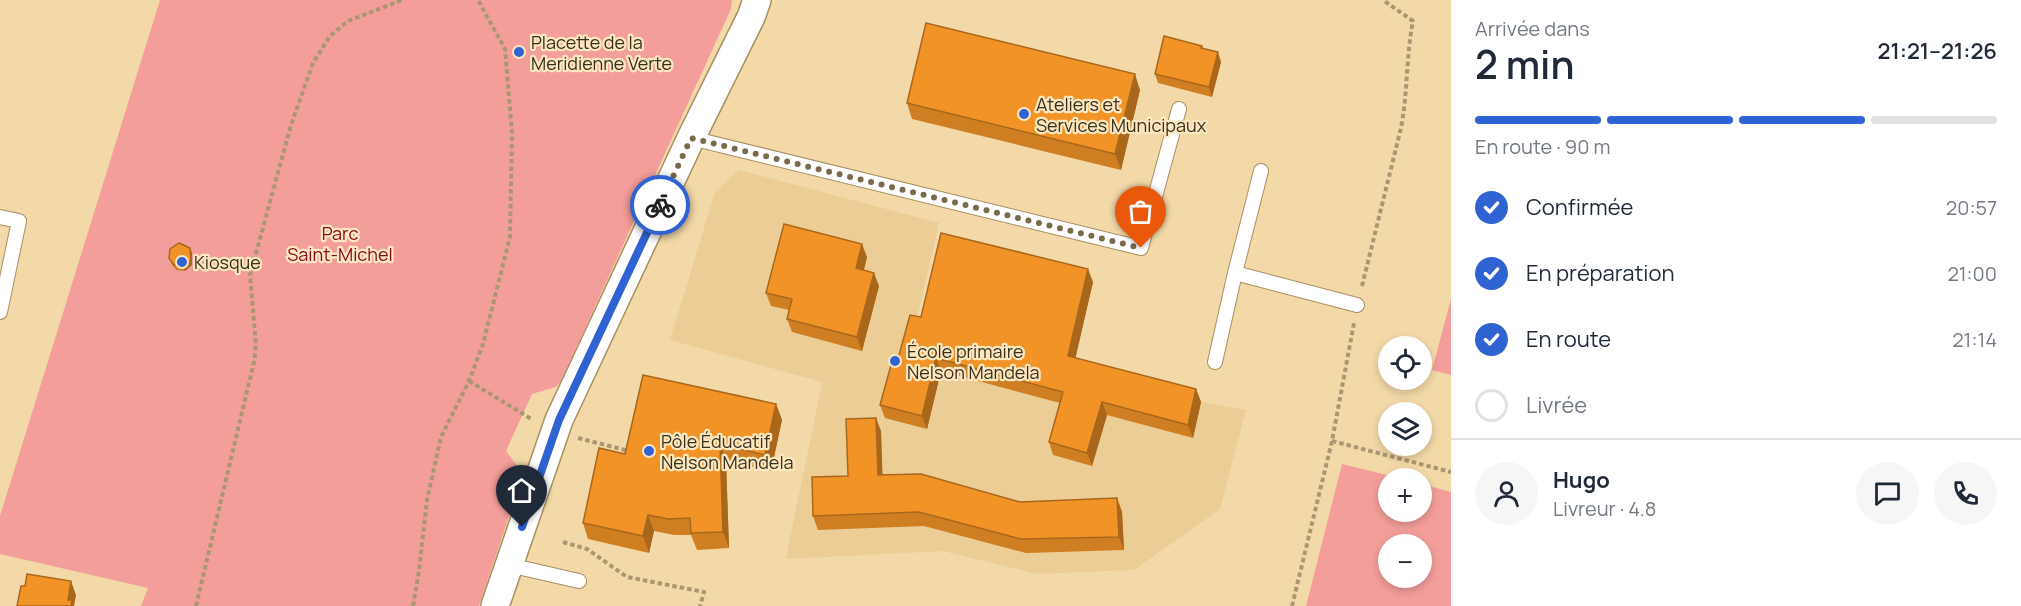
<!DOCTYPE html>
<html lang="fr">
<head>
<meta charset="utf-8">
<style>
  :root { --surface:#fff; --page:#f6f6f7; --text:#1f2937; --muted:#747a83; --line:#e0e1e3; --accent:#2f63d2 }
  body { margin:0; font-family:Manrope,sans-serif; background:var(--page); color:var(--text); height:100vh; display:flex; flex-direction:column; font-size:22px; white-space:nowrap }
  * { box-sizing:border-box; margin:0 }
  p { font-size:20px; color:var(--muted) }
  .icon { flex:none; width:33px; height:33px; fill:none; stroke:currentColor; stroke-width:2; stroke-linecap:round; stroke-linejoin:round }
  .map { position:relative; flex:1; overflow:hidden }
  .sheet { display:flex; flex-direction:column; background:var(--surface); width:570px }
  .sheet>* { flex:none }
  .buttons { position:absolute; left:1378px; top:336px; display:grid; gap:12px }
  .buttons a { display:grid; place-items:center; width:54px; height:54px; border-radius:50%; background:var(--surface); box-shadow:0 3px 9px #0003; font-size:30px }
  .pin { position:absolute; display:grid; place-items:center; width:51px; height:51px; color:#fff; margin:-62px -26px; border-radius:50% 50% 50% 0; rotate:-45deg; box-shadow:0 0 6px #0007 }
  .pin .icon { rotate:45deg }
  .courier { position:absolute; display:grid; place-items:center; width:60px; height:60px; margin:-30px; border:4px solid #2f63d2; border-radius:50%; background:#fff; color:#222; box-shadow:0 2px 8px #0007 }
  .overview em { font-style:normal; font-weight:600 }
  .overview div { display:flex; flex-direction:column-reverse }
  .overview { display:flex; align-items:center; justify-content:space-between; height:102px; padding:0 24px }
  h1 { font-size:39px; font-weight:600; line-height:45px }
  .bar { display:grid; grid-template-columns:repeat(4,1fr); gap:9px 6px; align-content:center; height:72px; padding:0 24px }
  .bar i { height:8px; border-radius:4px; background:var(--line) }
  .bar .active { background:var(--accent) }
  .bar p { grid-column:span 4 }
  .line { display:flex; align-items:center; gap:15px; padding:0 24px; border-top:2px solid var(--line) }
  .line div { flex:1 }
  .round { display:grid; place-items:center; flex:none; width:63px; height:63px; border-radius:32px; background:var(--page) }
  ol { padding:0 24px; list-style:none }
  li { display:flex; align-items:center; gap:18px; height:66px }
  li p { margin-inline-start:auto }
  li .icon { padding:6px; border-radius:50%; background:var(--accent); color:#fff; stroke-width:4 }
  li:last-child { color:var(--muted) }
  li i { width:33px; height:33px; border:3px solid var(--line); border-radius:50% }
  main { display:flex; flex:1; min-height:0 }
  .map>svg:first-child { display:block }
  .built { fill:#ebcd95 }
  .park { fill:#f39e9a; fill-rule:evenodd }
  .lines { fill:none; stroke-linecap:round; stroke-linejoin:round }
  .service-casing { stroke:#a88f61; stroke-width:16 }
  .minor-casing { stroke:#a88f61; stroke-width:30 }
  .path { stroke:#aa9771; stroke-width:4; stroke-dasharray:4.5 3; stroke-linecap:butt }
  .service { stroke:#fff; stroke-width:14 }
  .minor { stroke:#fff; stroke-width:27 }
  .wall { fill:#d07e22 }
  .shaded-wall { fill:#a9671b }
  .building { fill:#f29327; stroke:#a9671b; stroke-width:1.5 }
  .done { stroke:#7a6a4c; stroke-width:6; stroke-dasharray:0 10.8 }
  .route { stroke:#2f63d2; stroke-width:8 }
  .poi-dot { fill:#2f63d2; stroke:#fce7c0; stroke-width:2 }
  .labels { text-anchor:middle; dominant-baseline:central; stroke-width:4.5; stroke-linejoin:round; paint-order:stroke }
  .poi-label { font-size:18px; fill:#392f1b; stroke:#fce7c0; text-anchor:start }
  .park-label { font-size:18px; fill:#840a1b; stroke:#fce7c0 }
</style>
</head>
<body>
<main>
<div class="map">
<svg width="1451" height="606" viewBox="0 0 1451 606">
  <rect width="100%" height="100%" fill="#f3d9a8"/>
  <!-- built -->
  <path class="built" d="M739 170 939 223 915 327 1201 402 1246 410 1220 509 1134 570 1038 574 943 551 786 559 822 382 670 340 715 192Z"/>
  <!-- park -->
  <path class="park" d="M160 0H732L731 9 561 381 556 387 532 394 506 451 523 474 479 606H141L148 588 0 554V516Z
    M1451 299V375L1432 370Z
    M1342 464 1399 478H1389V512H1422V484L1451 492V606H1306ZM1422 544V578H1389V544Z"/>
  <g class="lines">
    <defs>
      <path id="service" d="M691 138 1141 248 1179 109
        M1261 171 1235 273 1357 305
        M0 217 19 221 0 312
        M1215 362 1235 273
        M509 565 579 581"/>
      <path id="minor" d="M495 606 559 420 691 138 751 17 757 0"/>
    </defs>
    <!-- service casing -->
    <use href="#service" class="service-casing"/>
    <!-- minor casing -->
    <use href="#minor" class="minor-casing"/>
    <!-- path -->
    <path class="path" d="M1362 286 1401 128C1408 92 1406 56 1413 21L1383 0
      M469 381 533 420
      M578 438 629 451
      M1332 441 1451 472
      M563 542 587 549 627 577 704 592 700 606
      M196 606 254 362 256 345 250 275 291 125 313 63 330 36 348 21 402 0
      M413 606 419 571 427 500 441 437 469 381 483 344 510 237 512 133 505 49 478 0
      M1292 606 1332 441 1354 323"/>
    <!-- service -->
    <use href="#service" class="service"/>
    <!-- minor -->
    <use href="#minor" class="minor"/>
  </g>
  <!-- wall -->
  <path class="wall" d="M1202 46 1203 48 1221 62 1212 97 1158 83 1155 74Z
    M1140 90 1121 170 912 119 907 103Z
    M190 248 192 253V265L185 271 176 270 171 263 169 258Z
    M867 257 864 270 879 286 862 351 792 332 787 319 789 310 771 306 766 293Z
    M1093 282 1075 358 1196 389 1201 402 1193 438 1107 415 1092 466 1053 455 1049 442 1060 403 941 371 927 429 885 418 880 405 896 366Z
    M776 404 782 420 771 471 726 461 729 548 697 550 691 535H674L654 531 649 553 588 539 583 523 625 454Z
    M881 431 882 475 1020 502 1117 498 1122 512 1124 550 1026 553 924 526 818 530 813 516 848 476Z"/>
  <!-- shaded-wall -->
  <path class="shaded-wall" d="M1218 52 1221 62 1212 97 1209 87Z
    M1135 74 1140 90 1121 170 1115 154Z
    M862 244 867 257 861 281 856 268Z
    M190 248 192 253V265L185 271 183 266Z
    M1088 269 1093 282 1073 369 1068 356Z
    M874 273 879 286 862 351 857 337Z
    M936 358 941 371 927 429 922 416Z
    M1196 389 1201 402 1193 438 1188 425Z
    M1102 402 1107 415 1092 466 1087 453Z
    M776 404 782 420 771 471 765 455Z
    M876 418 881 431 883 488 878 475Z
    M720 444 726 461 729 548 723 532Z
    M1117 498 1122 512 1124 550 1119 537Z
    M648 515 654 531 649 553 643 536Z
    M71 581 76 595 74 606H70L68 600Z"/>
  <!-- building -->
  <path class="building" d="M926 23 1135 74 1115 154 907 103Z
    M1164 36 1202 46 1201 48 1218 52 1209 87 1155 74Z
    M784 224 862 244 856 268 874 273 857 337 787 319 792 299 766 293Z
    M941 233 1088 269 1068 356 1196 389 1188 425 1102 402 1087 453 1049 442 1063 392 936 358 922 416 880 405 891 365 896 366 910 315 921 317Z
    M179 243 190 248 191 260 183 266 174 265 169 258 170 249Z
    M643 375 776 404 765 455 720 444 723 532 691 533 690 518 668 519 648 515 643 536 583 523 599 448 625 454Z
    M876 418 878 475 921 474 1020 502 1117 498 1119 537 1021 539 919 512 813 516 812 477 848 476 846 419Z
    M27 574 71 581 68 600H72L71 606H17L21 586H25Z"/>
  <g class="lines">
    <!-- done -->
    <path class="done" d="M660 205 691 138 1141 248"/>
    <!-- route -->
    <path class="route" d="M522 527 559 420 660 205"/>
  </g>
  <!-- markers -->
  <g class="poi-dot">
    <circle cx="519" cy="52" r="6"/>
    <circle cx="1024" cy="114" r="6"/>
    <circle cx="182" cy="262" r="6"/>
    <circle cx="895" cy="361" r="6"/>
    <circle cx="649" cy="451" r="6"/>
  </g>
  <g class="labels">
    <!-- poi labels -->
    <g class="poi-label">
      <text x="531" y="42">Placette de la<tspan x="531" dy="21">Meridienne Verte</tspan></text>
      <text x="1036" y="104">Ateliers et<tspan x="1036" dy="21">Services Municipaux</tspan></text>
      <text x="194" y="262">Kiosque</text>
      <text x="907" y="351">École primaire<tspan x="907" dy="21">Nelson Mandela</tspan></text>
      <text x="661" y="441">Pôle Éducatif<tspan x="661" dy="21">Nelson Mandela</tspan></text>
    </g>
    <!-- park labels -->
    <g class="park-label">
      <text x="340" y="233">Parc<tspan x="340" dy="21">Saint-Michel</tspan></text>
    </g>
  </g>
</svg>
<div class="buttons">
<a><svg class="icon" aria-label="locate" viewBox="0 0 24 24"><circle cx="12" cy="12" r="6"/><path d="M12 2v4M12 18v4M2 12h4M18 12h4"/></svg></a>
<a><svg class="icon" aria-label="layers" viewBox="0 0 24 24"><path d="M12 4l9 5-9 5-9-5zM3 14l9 5 9-5"/></svg></a>
<a>+</a>
<a>−</a>
</div>
<div class="pin" style="left:1141px;top:248px;background:#ea580c"><svg class="icon" aria-label="bag" viewBox="0 0 24 24"><path d="M5 8h14l-1 12H6zM9 8a3 3 0 0 1 6 0"/></svg></div>
<div class="pin" style="left:522px;top:527px;background:#1f2937"><svg class="icon" aria-label="home" viewBox="0 0 24 24"><path d="M3 11l9-7 9 7M6 9v11h12V9"/></svg></div>
<div class="courier" style="left:660px;top:205px"><svg class="icon" aria-label="bike" viewBox="0 0 24 24"><circle cx="6" cy="16" r="4"/><circle cx="18" cy="16" r="4"/><path d="M6 16l4-8h5l3 8M10 8l3 8H6M13 5h3"/></svg></div>
</div>
<section class="sheet">
<div class="overview"><div><h1>2 min</h1><p>Arrivée dans</p></div><em>21:21–21:26</em></div>
<div class="bar"><i class="active"></i><i class="active"></i><i class="active"></i><i></i><p>En route · 90 m</p></div>
<ol>
<li><svg class="icon" aria-label="check" viewBox="0 0 24 24"><path d="M5 12l5 5 9-10"/></svg>Confirmée<p>20:57</p></li>
<li><svg class="icon" aria-label="check" viewBox="0 0 24 24"><path d="M5 12l5 5 9-10"/></svg>En préparation<p>21:00</p></li>
<li><svg class="icon" aria-label="check" viewBox="0 0 24 24"><path d="M5 12l5 5 9-10"/></svg>En route<p>21:14</p></li>
<li><i></i>Livrée</li>
</ol>
<div class="line" style="height:108px"><a class="round"><svg class="icon" aria-label="person" viewBox="0 0 24 24"><circle cx="12" cy="8" r="4"/><path d="M4 21q1-7 8-7t8 7"/></svg></a><div><b>Hugo</b><p>Livreur · 4.8</p></div><a class="round"><svg class="icon" aria-label="chat" viewBox="0 0 24 24"><path d="M4 5h16v11H9l-5 4z"/></svg></a><a class="round"><svg class="icon" aria-label="phone" viewBox="0 0 24 24"><path d="M5 4h4l2 5-3 2q2 4 5 5l2-3 5 2v4C11 20 4 13 5 4z"/></svg></a></div>
</section>
</main>
</body>
</html>
